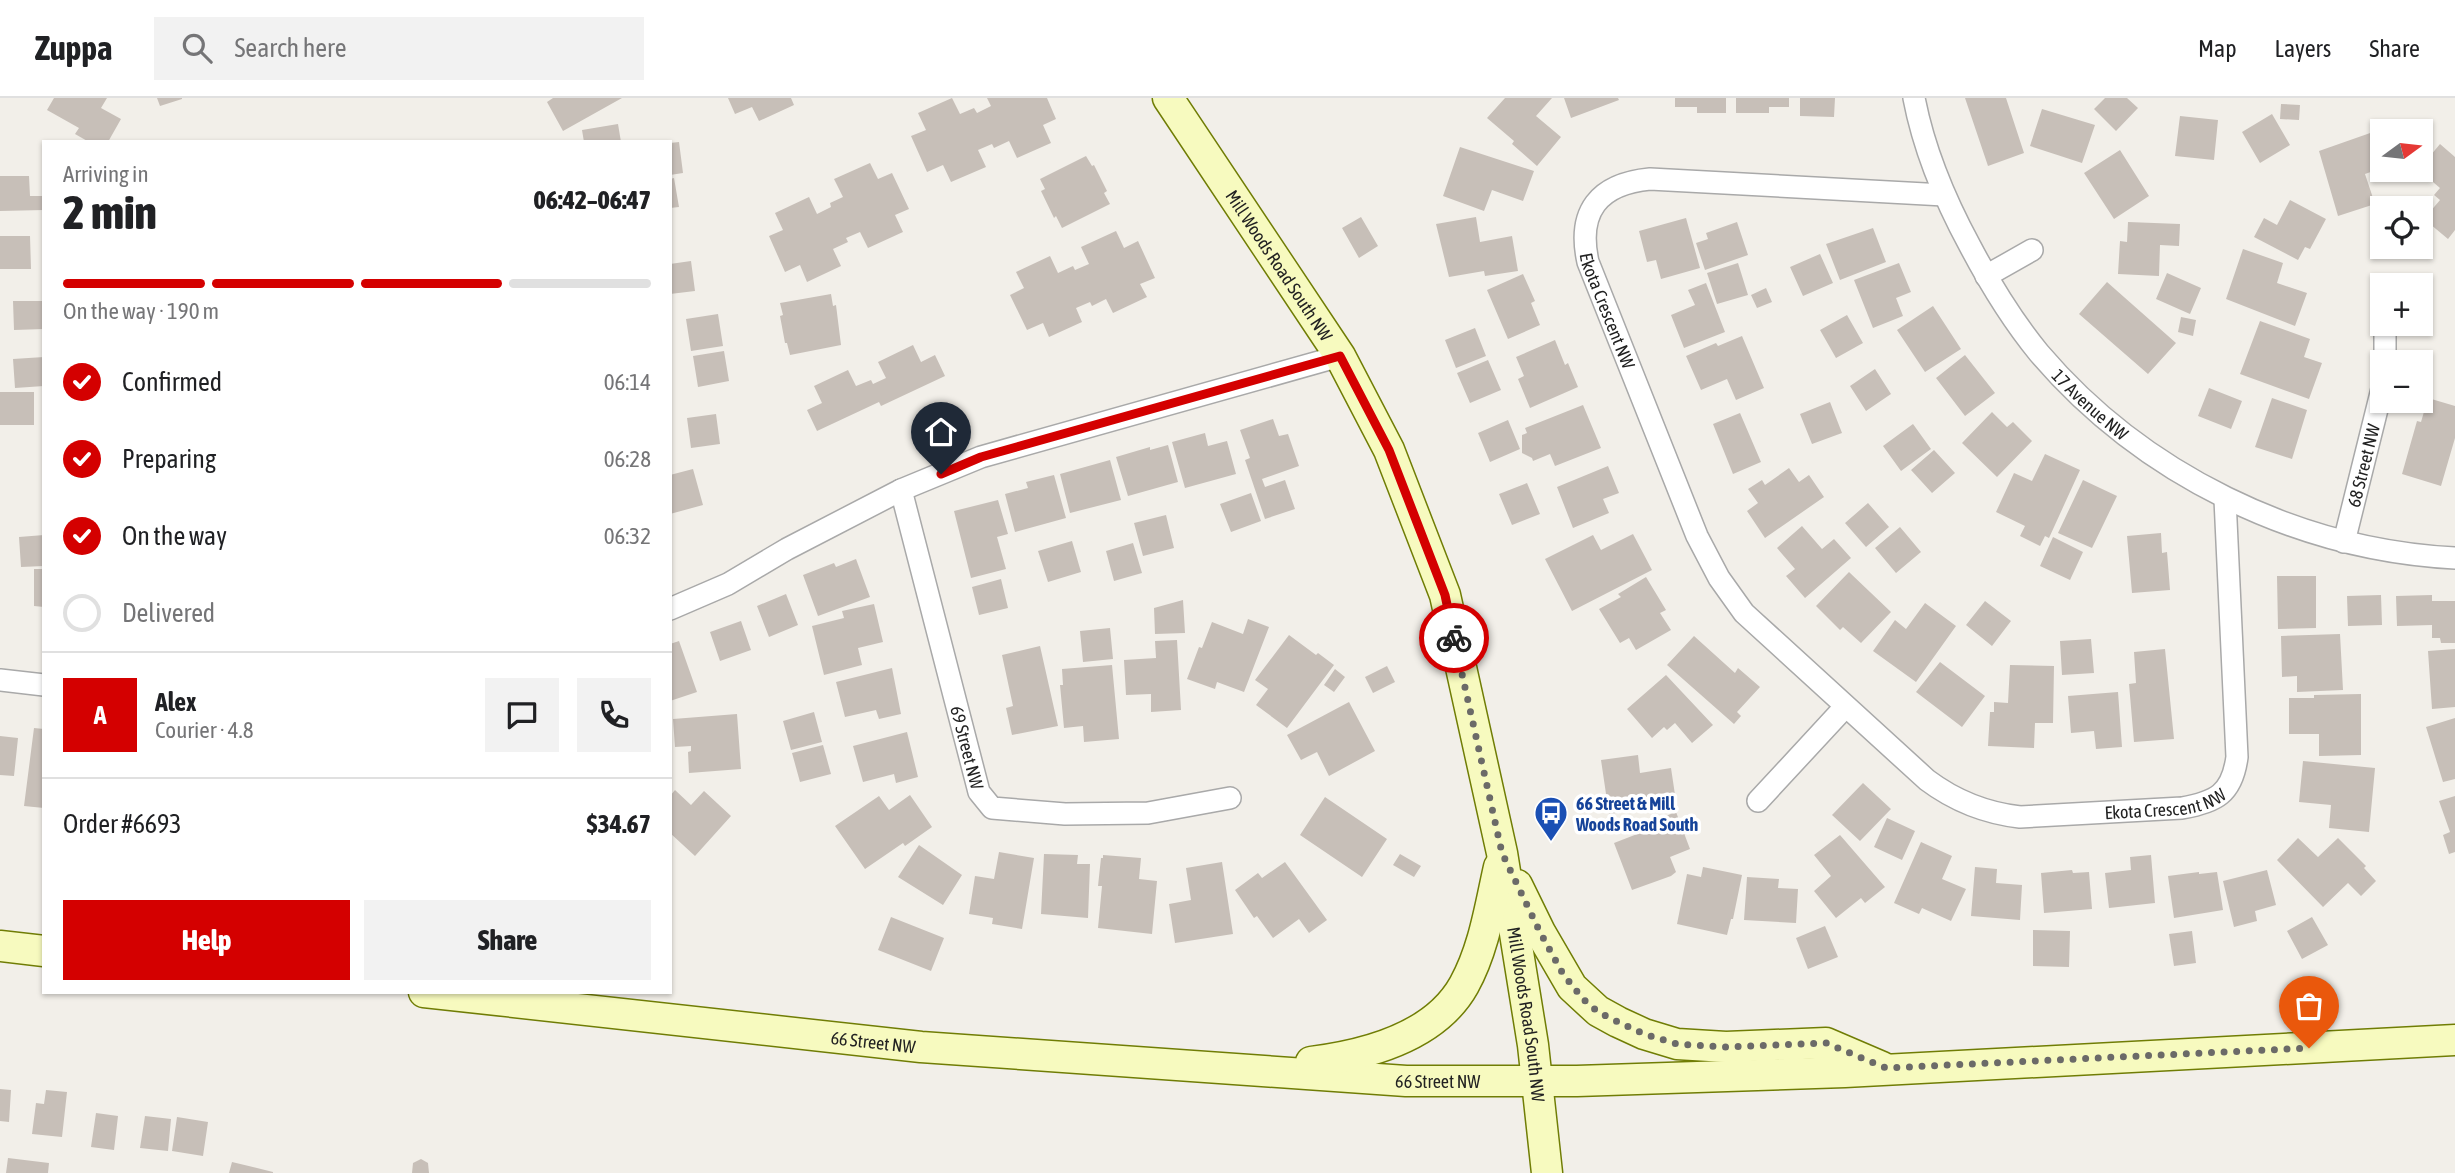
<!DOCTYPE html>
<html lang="en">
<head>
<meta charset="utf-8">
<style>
  :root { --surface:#fff; --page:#f2f2f2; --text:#202124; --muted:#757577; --line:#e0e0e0; --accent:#d40000 }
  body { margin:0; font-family:"Asap Condensed",sans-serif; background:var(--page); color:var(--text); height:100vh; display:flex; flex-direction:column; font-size:26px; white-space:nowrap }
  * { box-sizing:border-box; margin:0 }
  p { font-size:23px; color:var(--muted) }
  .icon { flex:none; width:38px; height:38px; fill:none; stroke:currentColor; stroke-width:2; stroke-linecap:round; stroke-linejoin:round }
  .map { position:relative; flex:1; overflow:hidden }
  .side { position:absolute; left:42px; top:42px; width:630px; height:854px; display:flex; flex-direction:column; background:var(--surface); border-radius:0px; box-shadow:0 2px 5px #0004 }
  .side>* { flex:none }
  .needle { width:46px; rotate:75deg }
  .fabs { position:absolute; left:2370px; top:21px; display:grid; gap:14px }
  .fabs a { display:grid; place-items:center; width:63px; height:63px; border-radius:0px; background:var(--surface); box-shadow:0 2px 5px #0004; font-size:35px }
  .pin { position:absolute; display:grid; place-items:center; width:60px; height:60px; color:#fff; margin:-72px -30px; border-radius:50% 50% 50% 0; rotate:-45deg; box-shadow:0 0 7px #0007 }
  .pin .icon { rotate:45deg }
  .courier { position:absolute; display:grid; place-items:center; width:70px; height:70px; margin:-35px; border:5px solid #d40000; border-radius:50%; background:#fff; color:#222; box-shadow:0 2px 9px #0007 }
  .summary em { font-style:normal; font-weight:800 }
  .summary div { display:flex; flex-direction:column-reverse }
  .summary { display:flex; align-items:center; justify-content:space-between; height:119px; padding:0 21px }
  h1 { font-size:46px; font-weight:800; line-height:52px }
  .bar { display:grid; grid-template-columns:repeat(4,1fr); gap:10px 7px; align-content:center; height:84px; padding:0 21px }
  .bar i { height:9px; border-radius:5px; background:var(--line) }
  .bar .active { background:var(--accent) }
  .bar p { grid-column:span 4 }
  .line { display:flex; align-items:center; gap:18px; padding:0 21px; border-top:2px solid var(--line) }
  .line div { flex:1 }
  .round { display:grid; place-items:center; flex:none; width:74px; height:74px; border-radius:0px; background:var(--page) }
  ol { padding:0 21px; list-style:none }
  li { display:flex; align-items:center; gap:21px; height:77px }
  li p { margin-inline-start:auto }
  li .icon { padding:7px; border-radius:50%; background:var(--accent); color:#fff; stroke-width:4 }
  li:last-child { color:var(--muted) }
  li i { width:38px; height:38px; border:4px solid var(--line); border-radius:50% }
  .cta { display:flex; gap:14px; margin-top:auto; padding:14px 21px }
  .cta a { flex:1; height:80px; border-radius:0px; background:var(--accent); color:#fff; font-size:28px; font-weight:800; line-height:80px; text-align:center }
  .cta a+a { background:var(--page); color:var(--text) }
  header { display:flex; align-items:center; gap:42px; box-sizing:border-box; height:98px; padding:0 35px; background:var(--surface); border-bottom:2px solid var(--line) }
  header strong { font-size:33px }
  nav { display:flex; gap:38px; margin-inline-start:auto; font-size:24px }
  .search { width:490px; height:63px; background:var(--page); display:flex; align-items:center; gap:18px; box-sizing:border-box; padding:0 24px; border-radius:0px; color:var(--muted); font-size:26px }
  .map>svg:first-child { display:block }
  .building { fill:#c7bfb8 }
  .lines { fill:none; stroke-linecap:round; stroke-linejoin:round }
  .street-casing { stroke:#a9a9a9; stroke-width:24 }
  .secondary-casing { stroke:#707d05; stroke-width:33 }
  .street { stroke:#fff; stroke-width:21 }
  .secondary { stroke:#f7fabf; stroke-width:30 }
  .done { stroke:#6b6a68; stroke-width:7; stroke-dasharray:0 12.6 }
  .route { stroke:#d40000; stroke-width:9 }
  .labels { text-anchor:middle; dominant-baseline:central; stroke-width:7; stroke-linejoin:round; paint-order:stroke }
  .street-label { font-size:18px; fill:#222; stroke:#fff }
  .transit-label { font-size:18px; font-weight:bold; fill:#164399; stroke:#fff; text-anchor:start }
</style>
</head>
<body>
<header>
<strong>Zuppa</strong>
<div class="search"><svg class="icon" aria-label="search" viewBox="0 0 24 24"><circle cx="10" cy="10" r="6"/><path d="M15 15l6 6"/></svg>Search here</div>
<nav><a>Map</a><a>Layers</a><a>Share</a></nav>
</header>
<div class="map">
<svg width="2455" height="1075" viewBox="0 0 2455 1075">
  <rect width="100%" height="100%" fill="#f2efe9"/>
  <!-- building -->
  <path class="building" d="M54 0H107L101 10 121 21 108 44H89L75 36 79 30 47 12Z
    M157 0H182V1L160 8Z
    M553 0H622L563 33 547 4Z
    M728 0H791L794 7 759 23 752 9 735 16Z
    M952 0 960 16 974 10 977 15 991 8 987 0H1047L1056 21 1043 27 1051 45 1017 60 1009 43 994 50 992 46 978 52 986 69 951 84 943 67 927 74 911 38 926 32 918 15Z
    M1505 0H1552L1536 18 1561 39 1537 68 1512 46 1514 43 1487 20Z
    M1564 0H1618L1619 2 1571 20Z
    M1675 0H1726V15H1697V9H1675Z
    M1736 0H1789V9H1769V15H1736Z
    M1800 0H1835L1834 19 1800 18Z
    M1965 0H2006L2024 55 1988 68Z
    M2105 0H2127L2138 10 2116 33 2094 11Z
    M2281 6 2300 7 2299 22 2280 21Z
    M2042 11 2095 27 2082 65 2030 48Z
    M2272 16 2290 47 2260 65 2242 34Z
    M2180 18 2218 22 2214 62 2175 58Z
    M618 26 621 44H584L582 32Z
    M2373 34 2382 58V70L2365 76 2375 106 2338 118 2319 53Z
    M679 44 683 75 670 77V45Z
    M2440 46 2455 59V132L2448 141 2424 121 2440 102 2434 97 2440 90 2420 73V70Z
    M1460 49 1534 73 1523 103 1492 92 1484 113 1443 98Z
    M2120 52 2149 98 2114 121 2084 75Z
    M1086 58 1092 68 1094 67 1107 93 1104 95 1110 106 1062 130 1056 118 1054 120 1041 93 1045 91 1040 81Z
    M870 65 878 81 892 75 909 111 895 117 903 134 868 150 860 134 846 140 848 144 833 151 841 168 807 184 800 167 785 174 769 138 783 132 775 115 809 99 817 116 831 109 830 105 843 99 834 81Z
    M0 78H29L30 98H44V112L0 113Z
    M674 80 679 109 670 110V81Z
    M2290 102 2326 121 2310 151 2305 149 2298 162 2254 139 2264 120 2277 127Z
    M1361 119 1378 148 1359 160 1342 130Z
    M1476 119 1480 144 1512 138 1518 173 1485 178 1484 173 1449 179 1436 126Z
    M1686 120 1700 170 1661 181 1656 162 1647 164 1639 133Z
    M1737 124 1748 157 1705 172 1696 145 1708 141 1706 135Z
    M2128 124 2180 126 2179 148 2160 147 2159 178 2118 176 2120 143 2127 144Z
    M1873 130 1886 164 1840 182 1826 146Z
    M1116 133 1124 150 1138 143 1155 180 1140 186 1147 199 1113 215 1106 201 1092 208 1090 204 1076 210 1082 224 1049 239 1043 225 1027 232 1010 197 1024 190 1016 174 1050 158 1058 175 1073 168 1075 172 1089 166 1081 149Z
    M0 138H30L31 171H0Z
    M2243 151 2283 165 2277 185 2307 195 2295 228 2226 201Z
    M1820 156 1833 185 1803 198 1790 169Z
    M691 163 695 193 670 196V166Z
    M1738 165 1748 197 1717 206 1707 175Z
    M1899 165 1911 194 1896 200 1903 218 1873 230 1854 182Z
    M2167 175 2201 190 2190 216 2156 201Z
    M1523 176 1535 203 1531 205 1540 227 1508 241 1487 192Z
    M2107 184 2176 245 2148 276 2079 216Z
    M1706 185 1725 234 1684 250 1671 217 1695 207 1688 192Z
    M1766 190 1772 204 1757 210 1751 197Z
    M831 196 833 208 836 207 841 247 790 257 787 245H785L780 218 783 217 780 205Z
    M13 203H44V231L14 232Z
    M1933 208 1961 251 1925 274 1897 232Z
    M718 216 723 248 691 253 686 221Z
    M1847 217 1863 245 1836 260 1820 232Z
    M2181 219 2196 222 2193 238 2178 234Z
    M2260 223 2310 241 2304 259 2322 265 2309 301 2240 276Z
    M1475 230 1486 258 1456 270 1445 242Z
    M1742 238 1764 290 1736 302 1727 281 1701 292 1686 258 1716 245 1718 248Z
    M1555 242 1565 267 1568 265 1578 289 1530 310 1518 281 1524 278 1516 259Z
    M913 247 921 264 935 257 945 278 881 308 879 304 817 333 807 312 822 305 814 288 848 272 856 288 871 282 873 286 886 280 878 264Z
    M724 253 729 283 698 289 693 258Z
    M1965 257 1995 295 1965 318 1936 280Z
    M44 259V288L15 290 13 261Z
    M1488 262 1501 292 1470 305 1457 275Z
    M1875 271 1891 296 1866 313 1850 288Z
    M2209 290 2242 303 2231 331 2198 318Z
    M0 294H34V327H0Z
    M2272 300 2307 312 2292 361 2255 349Z
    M2428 300 2455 308V340L2441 388 2402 376 2417 323 2421 324Z
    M1830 304 1842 335 1812 346 1800 316Z
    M1583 307 1601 350 1555 368 1550 356 1533 363 1532 360 1522 355V337L1527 335 1525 330Z
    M1992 314 2007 329 2013 324 2032 343 1997 379 1962 345Z
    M1740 315 1761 364 1733 376 1713 326Z
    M716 316 720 346 691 350 687 320Z
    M1273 321 1279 338 1288 336 1299 368 1262 381 1265 389 1285 382 1295 411 1265 421 1245 362 1250 360 1240 332Z
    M1508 322 1520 351 1490 364 1478 335Z
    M1913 326 1931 351 1901 373 1883 348Z
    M1205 335 1208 348 1227 343 1236 376 1185 390 1172 344Z
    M1168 347 1178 384 1128 398 1116 359 1150 349V352Z
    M1934 352 1955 375 1932 395 1911 372Z
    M2045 356 2080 372 2049 440 2045 438 2040 448 2020 438 2025 428 1996 414 2014 375 2032 383Z
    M1110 362 1121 402 1070 415 1060 376Z
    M1608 368 1619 395 1603 401 1609 415 1573 430 1557 389Z
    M1789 370 1799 384 1809 377 1824 399 1765 440 1747 413 1758 405 1748 391 1762 382 1765 387Z
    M693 371 703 407 670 416V377Z
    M1054 377 1066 420 1015 434 1005 396 1028 390 1026 384Z
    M2083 382 2117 398 2092 450 2058 435Z
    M1527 385 1540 416 1512 427 1499 396Z
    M1251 395 1261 423 1231 434 1220 406Z
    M998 402 1008 436 997 439 1006 471 971 480 954 413Z
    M1868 405 1889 429 1866 449 1845 425Z
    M1166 417 1174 450 1143 458 1134 425Z
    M1802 428 1822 451 1834 441 1851 460 1805 500 1786 478 1795 471 1777 450Z
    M1900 429 1921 454 1896 475 1875 450Z
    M2161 435 2162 455 2167 454 2170 492 2132 495 2127 438Z
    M1633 436 1652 472 1572 513 1545 461 1593 437 1601 452Z
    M44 437V468L21 469 19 439Z
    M2053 439 2083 454 2070 482 2040 468Z
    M1072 443 1081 474 1048 484 1038 453Z
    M1133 445 1142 475 1114 483 1106 453Z
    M856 461 870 499 818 518 803 477 834 465 836 469Z
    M34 471H44V509L34 508Z
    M1849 474 1891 514 1861 545 1843 529 1840 532 1816 508Z
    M2277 478H2316V530L2278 531Z
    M1646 479 1666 512 1660 515 1671 532 1636 552 1629 540 1620 545 1599 511 1621 499 1618 496Z
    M1001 481 1008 510 979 517 972 489Z
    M786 496 798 527 769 539 757 508Z
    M2381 497 2382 527 2348 528 2347 498Z
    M2432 497V503H2455V545H2441L2440 540H2432V527L2397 528 2396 498Z
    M1183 502 1185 535 1155 536 1154 510Z
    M1985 503 2011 523 1992 548 1966 527Z
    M1925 505 1956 528 1916 584 1873 553 1895 522 1906 531Z
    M874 506 883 544 858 550 862 567 824 577 812 528 844 520 842 513Z
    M1248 521 1269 529 1244 594 1217 584 1215 591 1187 581 1199 549 1202 550 1212 524 1243 536Z
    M741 523 751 552 720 563 710 534Z
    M1110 530 1113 561 1083 564 1080 533Z
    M2340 536 2343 592 2297 594V578L2282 579 2281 538Z
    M1289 537 1316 557 1318 555 1334 567 1287 630 1256 607 1268 591 1255 582Z
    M1694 538 1735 575 1738 570 1760 589 1737 614 1741 618 1734 626 1667 567Z
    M2091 541 2094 575 2062 577 2060 543Z
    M1177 542 1181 612 1151 614V596L1126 597 1124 562 1156 560 1155 543Z
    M679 543 697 594 670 603V546Z
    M1040 548 1058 628 1012 637 1006 610 1013 608 1002 557Z
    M2165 551 2174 641 2134 644 2129 586 2136 585 2134 554Z
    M2455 551V609L2432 611 2428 553Z
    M1940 564 1985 598 1962 629 1916 594Z
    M1112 567 1119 641 1084 644 1083 628 1064 630 1060 587H1063L1062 571Z
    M2010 567 2054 568 2053 625H2035L2034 650 1988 648 1990 614H1994V604L2008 605Z
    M1387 568 1395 584 1373 595 1365 579Z
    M892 570 901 616 879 621 876 612 845 619 836 584Z
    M1335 571 1345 579 1334 594 1324 587Z
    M1666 577 1713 627 1692 645 1675 625 1667 632 1664 629 1652 640 1627 611Z
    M2118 594 2122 649 2096 651 2094 633 2071 635 2068 598Z
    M2361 596V657L2319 658V636H2289V600H2314V597Z
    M1349 604 1375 653 1329 678 1317 654 1301 662 1287 637Z
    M814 614 822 644 791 652 783 623Z
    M737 616 741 671 689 675 688 654 691 653V648L675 649 673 621Z
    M2455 620V681L2443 684 2426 629Z
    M34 630 44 631V710L24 708Z
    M907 634 918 679 896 685 894 676 863 684 853 648Z
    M0 638 18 640 14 678 0 677Z
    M823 647 831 676 800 684 792 655Z
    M1638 657 1640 675 1671 670 1677 710 1643 715V711L1609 716 1601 662Z
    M2303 663 2375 670 2369 734 2329 730 2331 707 2299 704Z
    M1863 685 1891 711 1860 743 1832 717Z
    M675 692 691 707 704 693 731 718 695 758 670 735V698Z
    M910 697 932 729 905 748 903 745 865 771 835 728 879 698 889 712Z
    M2455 698V754L2449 756 2443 737 2450 734 2439 703Z
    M1325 699 1387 741 1362 779 1300 737Z
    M1676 714 1690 751 1670 759 1676 774 1671 778 1632 792 1614 745 1645 733 1642 727Z
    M1887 720 1915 733 1902 762 1874 749Z
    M1840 737 1885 789 1865 805 1861 800 1836 820 1814 793 1831 778 1814 757Z
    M2298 740 2318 759 2338 740 2366 768 2364 770 2376 783 2361 798 2348 785 2323 809 2277 762Z
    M1921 744 1952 758 1942 781 1966 791 1951 823 1922 810 1919 816 1894 805Z
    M919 747 962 777 943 807 898 779Z
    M999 754 1034 760 1022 831 992 826 993 820 969 816 975 778 994 781Z
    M1044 756 1078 757 1077 766H1090L1088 820 1041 816Z
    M1400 756 1421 768 1414 779 1393 767Z
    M1103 757 1141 760 1139 781 1157 783 1152 836 1098 830 1102 788H1098L1101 760H1103Z
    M2151 757 2155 805 2109 810 2105 775 2131 772 2130 759Z
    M1222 764 1233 836 1175 845 1169 806 1191 802 1186 770Z
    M1285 764 1327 822 1309 835 1299 821 1273 840 1257 818 1254 820 1235 792 1258 775 1262 780Z
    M1703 769 1742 777 1733 821H1731L1727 837 1677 826 1687 776 1701 779Z
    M1975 769 1997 771 1996 785 2022 787 2020 822 1971 818Z
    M2072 772 2073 775 2089 774 2092 811 2044 815 2041 775Z
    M2267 772 2276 807 2255 813 2257 823 2234 829 2223 783Z
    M2199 774V776L2217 774 2223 812 2174 820 2168 778Z
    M1747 779 1779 781 1778 790 1798 791 1796 825 1744 822Z
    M891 819 944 840 931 873 878 852Z
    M2312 819 2328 847 2302 861 2287 833Z
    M1825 828 1838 859 1808 871 1796 840Z
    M2033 832 2070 833 2069 869 2033 868Z
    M2192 833 2196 865 2174 868 2169 836Z
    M0 991 11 992 9 1024 0 1023Z
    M46 992 67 994 62 1039 32 1036 36 1005 44 1006Z
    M96 1015 118 1018 114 1052 91 1049Z
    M145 1018 171 1021 168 1053 140 1050Z
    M177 1019 208 1024 203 1058 172 1053Z
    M8 1060 49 1065 48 1075H6Z
    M421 1061 428 1065 429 1075H412L413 1065Z
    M232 1064 273 1074V1075H229Z"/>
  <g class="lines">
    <defs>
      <g id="street">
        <path id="s1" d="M1914 0C1924 52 1945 102 1970 148 1990 186 2012 222 2039 255 2142 376 2297 452 2455 460"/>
        <path id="s2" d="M1944 97 1650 81C1598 86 1577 114 1588 164L1697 438 1719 480 1744 515 1927 682C1955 703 1985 715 2020 719L2182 710C2216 704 2232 696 2237 659L2225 401"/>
        <path d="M1986 178 2032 152"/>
        <path d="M2385 226V264"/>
        <path id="s3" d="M901 392 979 694 992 710 1065 716 1148 715 1230 700"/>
        <path id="s4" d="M2344 444 2382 291"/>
        <path d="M670 511 728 486 787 451 901 392 981 359 1340 258"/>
        <path d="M0 582 44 587"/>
        <path d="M1758 703 1845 609"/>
      </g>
      <g id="secondary">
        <path id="s5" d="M1168 0 1340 258 1389 352 1445 497 1502 755 1533 947 1547 1075"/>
        <path d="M1517 787 1540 834 1572 889 1598 913 1618 924 1644 936 1677 946 1726 949 1826 945 1882 969"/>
        <path d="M0 848 44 853"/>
        <path id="s6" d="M424 894 921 949 1406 983H1577L1845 974 2455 942"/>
        <path d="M1311 964C1366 957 1435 939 1464 887 1484 851 1490 809 1499 769"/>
      </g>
    </defs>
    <!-- street casing -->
    <use href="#street" class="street-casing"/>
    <!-- secondary casing -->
    <use href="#secondary" class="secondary-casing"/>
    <!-- street -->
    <use href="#street" class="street"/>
    <!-- secondary -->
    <use href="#secondary" class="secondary"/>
  </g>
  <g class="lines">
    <!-- done -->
    <path class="done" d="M1454 540 1502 755 1540 834 1563 876 1583 901 1598 914 1618 924 1644 936 1677 946 1726 949 1826 945 1886 970 2309 950"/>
    <!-- route -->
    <path class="route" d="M941 376 981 359 1340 258 1389 352 1445 497 1454 540"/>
  </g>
  <!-- icons -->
  <defs>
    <symbol id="bus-pin" viewBox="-11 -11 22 30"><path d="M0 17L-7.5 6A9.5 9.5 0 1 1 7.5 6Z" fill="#1a4fb4" stroke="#fff"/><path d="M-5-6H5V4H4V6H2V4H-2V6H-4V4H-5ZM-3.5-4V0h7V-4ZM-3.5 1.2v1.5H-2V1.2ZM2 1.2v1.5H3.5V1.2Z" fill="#fff"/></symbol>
  </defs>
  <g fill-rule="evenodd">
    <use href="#bus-pin" x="1532" y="696" width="38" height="52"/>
  </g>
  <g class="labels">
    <!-- street labels -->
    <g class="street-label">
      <text stroke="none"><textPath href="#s5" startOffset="201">Mill Woods Road South NW</textPath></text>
      <text stroke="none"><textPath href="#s2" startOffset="469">Ekota Crescent NW</textPath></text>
      <text stroke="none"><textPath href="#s1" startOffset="359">17 Avenue NW</textPath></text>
      <text stroke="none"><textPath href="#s4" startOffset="79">68 Street NW</textPath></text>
      <text stroke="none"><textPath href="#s3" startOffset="266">69 Street NW</textPath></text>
      <text stroke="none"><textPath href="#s2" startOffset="1297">Ekota Crescent NW</textPath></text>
      <text stroke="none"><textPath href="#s5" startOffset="999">Mill Woods Road South NW</textPath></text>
      <text stroke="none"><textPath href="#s6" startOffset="452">66 Street NW</textPath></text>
      <text stroke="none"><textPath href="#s6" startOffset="1018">66 Street NW</textPath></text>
    </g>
    <!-- transit labels -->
    <g class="transit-label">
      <text x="1576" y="705">66 Street &amp; Mill<tspan x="1576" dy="21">Woods Road South</tspan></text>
    </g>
  </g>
</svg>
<div class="fabs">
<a><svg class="needle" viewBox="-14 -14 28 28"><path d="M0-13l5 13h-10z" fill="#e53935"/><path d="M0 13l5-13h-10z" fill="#757577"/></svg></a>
<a><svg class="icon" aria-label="locate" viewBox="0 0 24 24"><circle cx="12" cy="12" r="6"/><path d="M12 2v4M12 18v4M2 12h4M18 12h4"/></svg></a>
<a>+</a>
<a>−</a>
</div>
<div class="pin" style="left:2309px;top:950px;background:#ea580c"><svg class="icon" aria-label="bag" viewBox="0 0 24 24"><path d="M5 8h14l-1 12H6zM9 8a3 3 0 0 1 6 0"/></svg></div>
<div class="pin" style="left:941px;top:376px;background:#1f2937"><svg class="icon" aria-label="home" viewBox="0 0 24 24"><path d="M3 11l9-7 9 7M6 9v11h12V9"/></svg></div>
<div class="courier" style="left:1454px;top:540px"><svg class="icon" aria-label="bike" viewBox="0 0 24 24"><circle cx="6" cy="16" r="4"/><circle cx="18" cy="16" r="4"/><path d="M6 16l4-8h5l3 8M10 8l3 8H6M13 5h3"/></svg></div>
<section class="side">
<div class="summary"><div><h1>2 min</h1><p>Arriving in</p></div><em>06:42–06:47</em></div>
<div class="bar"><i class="active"></i><i class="active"></i><i class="active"></i><i></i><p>On the way · 190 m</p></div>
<ol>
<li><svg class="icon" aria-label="check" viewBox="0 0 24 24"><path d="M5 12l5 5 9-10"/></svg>Confirmed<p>06:14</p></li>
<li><svg class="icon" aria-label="check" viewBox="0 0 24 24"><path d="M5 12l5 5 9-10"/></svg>Preparing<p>06:28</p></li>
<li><svg class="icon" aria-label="check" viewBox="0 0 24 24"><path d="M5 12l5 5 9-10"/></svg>On the way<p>06:32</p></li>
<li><i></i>Delivered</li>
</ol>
<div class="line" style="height:126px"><b class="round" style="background:var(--accent);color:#fff">A</b><div><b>Alex</b><p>Courier · 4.8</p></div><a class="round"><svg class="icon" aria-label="chat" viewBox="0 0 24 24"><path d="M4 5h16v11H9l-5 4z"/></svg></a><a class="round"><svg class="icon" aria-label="phone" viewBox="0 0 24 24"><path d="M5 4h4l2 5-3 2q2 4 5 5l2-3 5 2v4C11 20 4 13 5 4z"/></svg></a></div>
<div class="line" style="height:91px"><div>Order #6693</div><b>$34.67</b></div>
<div class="cta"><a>Help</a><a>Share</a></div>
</section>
</div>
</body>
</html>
